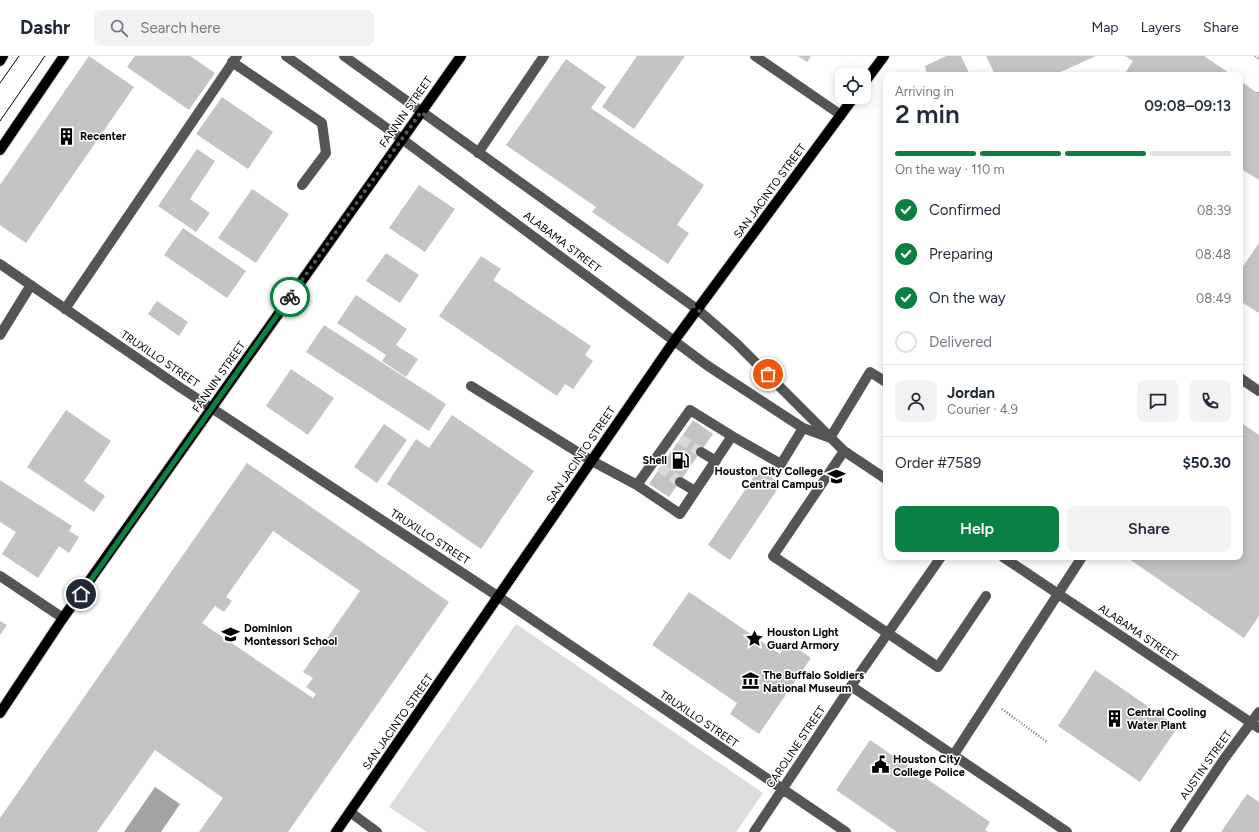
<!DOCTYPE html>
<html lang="en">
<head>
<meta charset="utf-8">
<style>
  :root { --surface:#fff; --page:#f2f2f3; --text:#1f2937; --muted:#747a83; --line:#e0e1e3; --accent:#0b8043 }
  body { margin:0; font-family:Figtree,sans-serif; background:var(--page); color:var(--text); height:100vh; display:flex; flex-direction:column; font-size:15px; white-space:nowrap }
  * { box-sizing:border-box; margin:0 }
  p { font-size:13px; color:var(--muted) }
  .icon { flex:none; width:22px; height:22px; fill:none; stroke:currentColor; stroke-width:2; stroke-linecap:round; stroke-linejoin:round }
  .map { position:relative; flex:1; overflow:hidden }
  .sheet { position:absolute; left:883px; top:16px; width:360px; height:488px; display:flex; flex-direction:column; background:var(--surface); border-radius:8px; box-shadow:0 2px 10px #0003 }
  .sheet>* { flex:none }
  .tools { position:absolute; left:835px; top:12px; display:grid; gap:8px }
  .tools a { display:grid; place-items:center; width:36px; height:36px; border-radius:8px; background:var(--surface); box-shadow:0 2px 10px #0003; font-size:20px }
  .pin { position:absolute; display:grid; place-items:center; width:34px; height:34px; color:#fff; margin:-17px; border:2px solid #fff; border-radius:50%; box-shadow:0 1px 4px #0007 }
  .courier { position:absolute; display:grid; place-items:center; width:40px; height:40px; margin:-20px; border:3px solid #0b8043; border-radius:50%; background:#fff; color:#222; box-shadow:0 1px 5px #0007 }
  .head em { font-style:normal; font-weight:600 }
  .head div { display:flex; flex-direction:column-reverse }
  .head { display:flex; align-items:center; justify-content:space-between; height:68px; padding:0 12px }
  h1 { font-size:26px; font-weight:600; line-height:30px }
  .bar { display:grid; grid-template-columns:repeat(4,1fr); gap:6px 4px; align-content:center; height:48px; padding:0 12px }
  .bar i { height:5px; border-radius:3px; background:var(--line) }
  .bar .on { background:var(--accent) }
  .bar p { grid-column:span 4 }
  .line { display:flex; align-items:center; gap:10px; padding:0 12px; border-top:1px solid var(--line) }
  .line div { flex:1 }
  .round { display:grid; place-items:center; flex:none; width:42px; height:42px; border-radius:8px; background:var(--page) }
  ol { padding:0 12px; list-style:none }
  li { display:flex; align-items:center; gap:12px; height:44px }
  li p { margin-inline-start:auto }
  li .icon { padding:4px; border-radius:50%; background:var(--accent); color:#fff; stroke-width:4 }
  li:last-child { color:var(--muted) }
  li i { width:22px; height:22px; border:2px solid var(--line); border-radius:50% }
  .button { display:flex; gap:8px; margin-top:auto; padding:8px 12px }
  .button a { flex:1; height:46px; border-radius:8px; background:var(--accent); color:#fff; font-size:16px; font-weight:600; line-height:46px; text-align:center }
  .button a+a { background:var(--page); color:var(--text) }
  header { display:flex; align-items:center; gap:24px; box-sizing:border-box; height:56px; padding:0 20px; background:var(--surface); border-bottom:1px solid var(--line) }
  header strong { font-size:19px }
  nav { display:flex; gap:22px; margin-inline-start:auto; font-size:14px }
  .search { width:280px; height:36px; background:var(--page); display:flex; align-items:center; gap:10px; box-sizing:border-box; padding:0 14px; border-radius:8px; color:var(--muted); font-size:15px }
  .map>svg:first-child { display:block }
  .green { fill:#dcdcdc }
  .water { fill:#a3a3a3 }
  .building { fill:#c4c4c4; fill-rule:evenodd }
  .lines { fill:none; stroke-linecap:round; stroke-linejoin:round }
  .minor-tunnel { stroke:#d9d9d9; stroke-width:10; stroke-dasharray:10 5; stroke-linecap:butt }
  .major-casing { stroke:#dbdbdb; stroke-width:12 }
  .path { stroke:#777; stroke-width:2.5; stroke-dasharray:1 2; stroke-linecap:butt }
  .minor { stroke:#555; stroke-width:10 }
  .major { stroke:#000; stroke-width:10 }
  .tram { stroke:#000; stroke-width:1 }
  .done { stroke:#595959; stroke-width:4; stroke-dasharray:0 7.2 }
  .route { stroke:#0b8043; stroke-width:5 }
  .labels { text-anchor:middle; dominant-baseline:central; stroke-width:3; stroke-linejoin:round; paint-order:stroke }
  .street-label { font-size:11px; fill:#000; stroke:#fff }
  .poi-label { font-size:11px; font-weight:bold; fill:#000; stroke:#fff; text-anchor:start }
</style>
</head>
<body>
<header>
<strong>Dashr</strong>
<div class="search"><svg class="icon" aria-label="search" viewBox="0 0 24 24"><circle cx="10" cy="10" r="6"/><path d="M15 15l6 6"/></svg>Search here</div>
<nav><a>Map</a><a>Layers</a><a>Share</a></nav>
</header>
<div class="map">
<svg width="1259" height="776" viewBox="0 0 1259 776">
  <rect width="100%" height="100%" fill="#fff"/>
  <!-- green -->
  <path class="green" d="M516 568 763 737 736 776H427L389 751Z"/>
  <!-- water -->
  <path class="water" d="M155 731 180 748 161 776H124Z"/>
  <!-- building -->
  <path class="building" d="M89 0 134 31 26 187 0 169V129Z
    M135 0H190L215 17 189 54 127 11Z
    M637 0H685L634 73 602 51Z
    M798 0H811L807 6Z
    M946 0H961L970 19H927L925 10Z
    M986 0H1096L1054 19H995Z
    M1125 0H1204L1232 19H1124L1133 5Z
    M566 3 606 31 591 52 704 129 677 169 689 177 668 208 592 156 596 151 506 89Z
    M1240 25 1259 38V124L1240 112Z
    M222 41 273 76 248 113 196 78Z
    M197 93 215 105 190 143 210 157 196 176 158 150Z
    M419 129 455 153 425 196 389 172Z
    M252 133 289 158 256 207 218 182Z
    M183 172 246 215 227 242 164 199Z
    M1259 187V257L1240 245V215Z
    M386 197 419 219 400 247 366 225Z
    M481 200 501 213 493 224 591 290 585 299 593 305 573 333 565 328 557 340 439 260Z
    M356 239 407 273 396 289 418 303 406 321 382 305 386 299 337 267Z
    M157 245 188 266 179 280 148 258Z
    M324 269 446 348 429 375 306 296Z
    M291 313 334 342 308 379 266 350Z
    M66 354 111 385 84 425 105 440 94 456 27 411Z
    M452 359 534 415 481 493 387 428 416 383 429 392Z
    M693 364 713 378 669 441 649 428Z
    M1240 366 1259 379V560L1244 582 1126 501H1240Z
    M384 368 407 384 377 427 354 411Z
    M247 407 449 546 288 776H199L223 742 155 694 97 776H0V762ZM273 475 360 535 303 616 313 622 306 631 316 638 313 642 202 567 215 550 224 556 232 545 226 541Z
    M759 413 781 428 730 504 708 489Z
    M0 424 72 470 69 475 79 481 69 497 59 490 38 522 2 498 16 476 0 466Z
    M689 536 780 598 788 586 811 602 759 678 730 658 737 647 652 589Z
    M0 565 7 569 0 579Z
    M1095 614 1178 671 1140 726 1058 670Z
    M870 684 990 766 985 774 988 776H897L836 734Z
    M1247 738 1259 746V776H1221Z"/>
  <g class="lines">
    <!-- minor-tunnel -->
    <path class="minor-tunnel" d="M680 383 701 396
      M660 411 680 426"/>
    <defs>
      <path id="major" d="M0 5 3 0
        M864 27 884 0
        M0 94 64 0
        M0 657 63 562 461 0
        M336 776 674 285 854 41"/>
    </defs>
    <!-- major casing -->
    <use href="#major" class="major-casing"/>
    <!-- path -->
    <path class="path" d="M1255 0 1259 3
      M1258 37 1259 35
      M1002 653 1047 686"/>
    <!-- minor -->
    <path class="minor" d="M286 0 402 83 708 310 803 372 828 381
      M344 0 697 253 736 287 844 395 886 423
      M755 0 841 59
      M232 6 322 67 326 97 302 129
      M478 97 544 0
      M0 208 181 332 499 541 846 776
      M65 253 237 0
      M0 279 31 229
      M1240 322 1259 335
      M471 330 592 405 637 429 680 458 732 380 781 408 803 372
      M830 382 870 316 886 326
      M844 395 773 500 938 611 986 540
      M701 396 716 405
      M680 426 695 435
      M637 429 690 354 732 380
      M1003 501 1259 672
      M0 520 63 562
      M851 630 1067 776
      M953 700 1082 501
      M350 756 377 776
      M754 776 851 630 941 501
      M1175 776 1224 703 1259 656"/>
    <!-- major -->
    <use href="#major" class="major"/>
    <!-- tram -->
    <path class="tram" d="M0 27 19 0
      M0 65 45 0"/>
  </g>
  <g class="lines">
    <!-- done -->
    <path class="done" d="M290 241 421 56 697 253 736 286 768 318"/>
    <!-- route -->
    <path class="route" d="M81 538 290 241"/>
  </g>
  <!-- icons -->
  <defs>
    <symbol id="building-bare" viewBox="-9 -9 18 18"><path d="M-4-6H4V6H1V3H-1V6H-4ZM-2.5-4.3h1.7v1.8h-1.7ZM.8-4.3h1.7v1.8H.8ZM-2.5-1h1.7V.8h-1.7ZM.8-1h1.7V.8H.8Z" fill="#000" stroke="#fff" stroke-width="2.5" paint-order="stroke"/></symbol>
    <symbol id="fuel-bare" viewBox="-9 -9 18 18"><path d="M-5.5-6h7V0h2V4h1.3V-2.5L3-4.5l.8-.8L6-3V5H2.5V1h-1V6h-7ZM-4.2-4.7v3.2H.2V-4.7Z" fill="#000" stroke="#fff" stroke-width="2.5" paint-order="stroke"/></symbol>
    <symbol id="school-bare" viewBox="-9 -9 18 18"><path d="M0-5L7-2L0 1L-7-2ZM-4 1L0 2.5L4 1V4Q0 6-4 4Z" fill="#000" stroke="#fff" stroke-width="2.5" paint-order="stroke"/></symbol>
    <symbol id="sight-bare" viewBox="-9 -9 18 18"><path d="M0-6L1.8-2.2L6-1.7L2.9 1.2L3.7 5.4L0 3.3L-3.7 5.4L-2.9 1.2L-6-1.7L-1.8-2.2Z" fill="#000" stroke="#fff" stroke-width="2.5" paint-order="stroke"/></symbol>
    <symbol id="museum-bare" viewBox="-9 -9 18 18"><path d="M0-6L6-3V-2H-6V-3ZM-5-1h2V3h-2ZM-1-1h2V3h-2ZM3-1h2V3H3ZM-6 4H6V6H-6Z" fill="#000" stroke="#fff" stroke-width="2.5" paint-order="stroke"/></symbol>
    <symbol id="civic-bare" viewBox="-9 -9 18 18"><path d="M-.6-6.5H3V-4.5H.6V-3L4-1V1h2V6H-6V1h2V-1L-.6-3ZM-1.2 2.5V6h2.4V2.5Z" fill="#000" stroke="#fff" stroke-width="2.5" paint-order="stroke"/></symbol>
  </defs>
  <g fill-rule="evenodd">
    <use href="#building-bare" x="54" y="68" width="25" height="25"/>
    <use href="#fuel-bare" x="668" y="392" width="25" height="25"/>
    <use href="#school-bare" x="824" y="408" width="25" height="25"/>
    <use href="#school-bare" x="218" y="566" width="25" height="25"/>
    <use href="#sight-bare" x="742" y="570" width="25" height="25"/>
    <use href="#museum-bare" x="738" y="612" width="25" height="25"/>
    <use href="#building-bare" x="1102" y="650" width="25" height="25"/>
    <use href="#civic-bare" x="868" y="696" width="25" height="25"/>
  </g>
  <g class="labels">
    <!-- street labels -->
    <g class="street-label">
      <text transform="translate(406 56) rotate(-55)">FANNIN STREET</text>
      <text transform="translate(770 135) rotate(-54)">SAN JACINTO STREET</text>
      <text transform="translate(562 186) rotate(37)">ALABAMA STREET</text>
      <text transform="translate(160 303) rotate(34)">TRUXILLO STREET</text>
      <text transform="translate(219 321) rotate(-55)">FANNIN STREET</text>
      <text transform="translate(581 399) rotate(-56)">SAN JACINTO STREET</text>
      <text transform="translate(430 481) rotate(33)">TRUXILLO STREET</text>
      <text transform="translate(1138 577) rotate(34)">ALABAMA STREET</text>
      <text transform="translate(699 663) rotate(34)">TRUXILLO STREET</text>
      <text transform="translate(398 666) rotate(-55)">SAN JACINTO STREET</text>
      <text transform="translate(796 691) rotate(-56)">CAROLINE STREET</text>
      <text transform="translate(1206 709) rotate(-55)">AUSTIN STREET</text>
    </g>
    <!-- poi labels -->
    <g class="poi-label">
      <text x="80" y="80">Recenter</text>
      <text x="667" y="404" text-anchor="end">Shell</text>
      <text x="823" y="415" text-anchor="end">Houston City College<tspan x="823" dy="13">Central Campus</tspan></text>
      <text x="244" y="572">Dominion<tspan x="244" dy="13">Montessori School</tspan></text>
      <text x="767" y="576">Houston Light<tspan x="767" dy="13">Guard Armory</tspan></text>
      <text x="763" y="619">The Buffalo Soldiers<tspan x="763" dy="13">National Museum</tspan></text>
      <text x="1127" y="656">Central Cooling<tspan x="1127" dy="13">Water Plant</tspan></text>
      <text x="893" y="703">Houston City<tspan x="893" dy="13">College Police</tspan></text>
    </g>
  </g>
</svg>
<div class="tools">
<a><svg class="icon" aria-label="locate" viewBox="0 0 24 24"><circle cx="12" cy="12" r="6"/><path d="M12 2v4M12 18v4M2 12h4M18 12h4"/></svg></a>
</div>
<div class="pin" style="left:768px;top:318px;background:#ea580c"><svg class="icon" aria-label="bag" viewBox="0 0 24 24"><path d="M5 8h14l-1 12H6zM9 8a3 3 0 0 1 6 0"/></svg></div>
<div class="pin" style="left:81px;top:538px;background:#1f2937"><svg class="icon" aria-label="home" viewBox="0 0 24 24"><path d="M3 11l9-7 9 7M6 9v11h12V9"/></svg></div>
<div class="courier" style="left:290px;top:241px"><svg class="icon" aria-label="bike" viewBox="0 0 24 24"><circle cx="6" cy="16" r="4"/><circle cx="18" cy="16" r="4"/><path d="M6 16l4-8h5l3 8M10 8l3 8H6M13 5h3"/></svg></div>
<section class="sheet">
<div class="head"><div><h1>2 min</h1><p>Arriving in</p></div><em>09:08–09:13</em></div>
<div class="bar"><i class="on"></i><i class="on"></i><i class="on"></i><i></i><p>On the way · 110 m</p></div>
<ol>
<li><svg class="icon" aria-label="check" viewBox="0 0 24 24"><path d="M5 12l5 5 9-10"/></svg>Confirmed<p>08:39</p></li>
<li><svg class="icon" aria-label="check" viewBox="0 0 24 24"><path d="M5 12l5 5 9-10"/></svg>Preparing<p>08:48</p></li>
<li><svg class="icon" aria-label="check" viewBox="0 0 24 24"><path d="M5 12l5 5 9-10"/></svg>On the way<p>08:49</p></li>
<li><i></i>Delivered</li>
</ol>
<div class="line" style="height:72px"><a class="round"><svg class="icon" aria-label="person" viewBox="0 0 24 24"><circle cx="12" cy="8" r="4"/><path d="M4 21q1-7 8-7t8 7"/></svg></a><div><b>Jordan</b><p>Courier · 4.9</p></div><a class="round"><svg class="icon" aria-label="chat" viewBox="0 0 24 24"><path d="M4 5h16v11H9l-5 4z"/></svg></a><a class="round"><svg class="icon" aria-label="phone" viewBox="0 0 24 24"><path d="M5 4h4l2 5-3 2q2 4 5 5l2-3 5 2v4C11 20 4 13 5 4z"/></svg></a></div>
<div class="line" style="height:52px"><div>Order #7589</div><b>$50.30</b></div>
<div class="button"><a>Help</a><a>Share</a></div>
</section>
</div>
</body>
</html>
